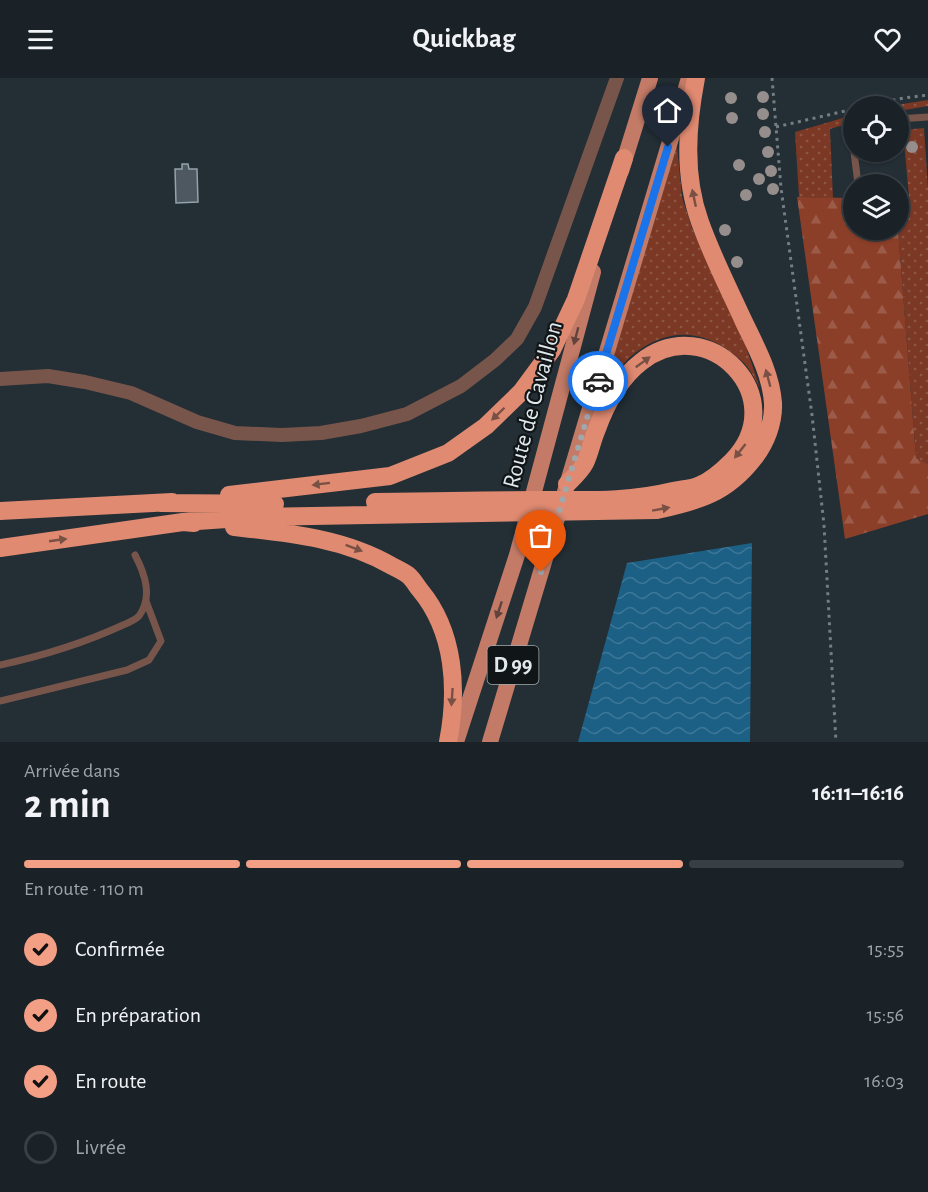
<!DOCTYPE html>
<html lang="fr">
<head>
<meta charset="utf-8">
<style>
  :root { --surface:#1a2228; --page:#272f34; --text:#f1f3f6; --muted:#9fa4a8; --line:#383f45; --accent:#f39f86 }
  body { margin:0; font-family:"Alegreya Sans",sans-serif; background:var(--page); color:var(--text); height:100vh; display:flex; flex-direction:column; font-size:22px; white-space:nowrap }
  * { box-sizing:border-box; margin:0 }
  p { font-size:20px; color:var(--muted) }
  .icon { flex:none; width:33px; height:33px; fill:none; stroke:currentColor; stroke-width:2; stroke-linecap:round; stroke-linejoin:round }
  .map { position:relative; height:664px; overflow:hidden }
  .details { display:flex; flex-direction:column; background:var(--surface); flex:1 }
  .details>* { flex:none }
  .controls { position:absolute; left:843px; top:18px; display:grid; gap:12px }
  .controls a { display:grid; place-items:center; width:66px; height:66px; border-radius:50%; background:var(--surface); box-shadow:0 2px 4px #0004,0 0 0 2px var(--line); font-size:30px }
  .pin { position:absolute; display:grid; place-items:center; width:51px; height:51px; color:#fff; margin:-62px -26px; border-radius:50% 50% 50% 0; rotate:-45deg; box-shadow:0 0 6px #0007 }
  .pin .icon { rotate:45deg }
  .courier { position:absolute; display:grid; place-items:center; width:60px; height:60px; margin:-30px; border:4px solid #1a73e8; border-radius:50%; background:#fff; color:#222; box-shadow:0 2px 8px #0007 }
  .overview em { font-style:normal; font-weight:700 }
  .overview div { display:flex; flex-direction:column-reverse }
  .overview { display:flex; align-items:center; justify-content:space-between; height:102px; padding:0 24px }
  h1 { font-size:39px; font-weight:700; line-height:45px }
  .bar { display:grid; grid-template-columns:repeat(4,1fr); gap:9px 6px; align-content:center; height:72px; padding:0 24px }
  .bar i { height:8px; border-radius:4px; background:var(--line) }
  .bar .active { background:var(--accent) }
  .bar p { grid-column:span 4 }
  ol { padding:0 24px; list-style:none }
  li { display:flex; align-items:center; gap:18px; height:66px }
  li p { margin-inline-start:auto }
  li .icon { padding:6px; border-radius:50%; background:var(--accent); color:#111; stroke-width:4 }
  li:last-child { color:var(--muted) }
  li i { width:33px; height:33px; border:3px solid var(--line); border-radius:50% }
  header { display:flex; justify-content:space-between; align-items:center; height:78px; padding:0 24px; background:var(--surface); font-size:27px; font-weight:700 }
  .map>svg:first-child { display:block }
  .grass { fill:url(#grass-dots) }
  .forest { fill:url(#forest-firs) }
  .water { fill:url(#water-waves) }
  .building { fill:#4d5860; stroke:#94a2ab; stroke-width:1.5 }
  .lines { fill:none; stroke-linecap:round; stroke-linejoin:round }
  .path { stroke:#747d83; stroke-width:3; stroke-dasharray:3 4.5; stroke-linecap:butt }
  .service { stroke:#78554b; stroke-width:7 }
  .minor { stroke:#78554b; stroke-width:14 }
  .primary { stroke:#c37b67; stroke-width:16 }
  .motorway { stroke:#e08a71; stroke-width:18 }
  .tree { fill:#968e8d }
  .oneway { fill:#785044 }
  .oneway2 { fill:#61433c }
  .done { stroke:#9fa8ad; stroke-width:6; stroke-dasharray:0 10.8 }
  .route { stroke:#1a73e8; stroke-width:8 }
  .labels { text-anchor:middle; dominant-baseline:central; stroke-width:4.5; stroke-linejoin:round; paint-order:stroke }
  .shield { fill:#101518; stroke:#a3a9ad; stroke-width:1.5 }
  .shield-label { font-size:22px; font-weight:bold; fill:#e2e9ed }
  .street-label { font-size:24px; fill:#e2e9ed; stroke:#101518 }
</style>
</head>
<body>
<header><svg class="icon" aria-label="menu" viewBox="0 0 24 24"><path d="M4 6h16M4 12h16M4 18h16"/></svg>Quickbag<svg class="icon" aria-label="heart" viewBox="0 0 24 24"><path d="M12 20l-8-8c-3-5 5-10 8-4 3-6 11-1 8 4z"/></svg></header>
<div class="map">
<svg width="928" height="664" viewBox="0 0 928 664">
  <defs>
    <pattern id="grass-dots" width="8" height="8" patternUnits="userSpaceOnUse" patternTransform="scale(1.5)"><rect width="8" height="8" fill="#7b3824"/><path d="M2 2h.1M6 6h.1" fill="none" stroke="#8d5544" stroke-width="1.8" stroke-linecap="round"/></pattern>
    <pattern id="forest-firs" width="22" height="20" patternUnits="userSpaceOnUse" patternTransform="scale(1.5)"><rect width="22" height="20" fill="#8c3f28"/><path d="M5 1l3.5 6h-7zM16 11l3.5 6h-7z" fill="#9c5b48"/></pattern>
    <pattern id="water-waves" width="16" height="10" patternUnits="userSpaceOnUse" patternTransform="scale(1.5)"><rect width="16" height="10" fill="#1c6086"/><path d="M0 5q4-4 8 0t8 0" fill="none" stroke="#3d7797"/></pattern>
  </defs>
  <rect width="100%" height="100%" fill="#232e35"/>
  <!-- grass -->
  <path class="grass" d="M928 22V28L899 33 898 28H890Z
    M853 37V44L830 51 833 120 799 119 795 54Z
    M924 50 928 111V386L916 380 898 152 899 120 909 119 903 52Z
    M677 68 682 119 692 150 745 266 760 310C755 302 750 290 742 283 706 250 667 247 629 280 621 288 616 299 606 303Z"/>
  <!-- forest -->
  <path class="forest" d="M797 119 853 120 854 152H898L916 380 928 386V436L845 461Z"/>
  <!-- water -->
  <path class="water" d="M752 465 750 664H578L627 485Z"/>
  <!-- building -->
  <path class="building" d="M182 86H188L189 91H197L198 124 176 125 175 91H182Z"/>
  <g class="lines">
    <!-- path -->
    <path class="path" d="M772 0 781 110 812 337 824 447 836 664
      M863 28 904 20 928 17
      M776 49 854 31"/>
    <!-- service -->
    <path class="service" d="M898 41 928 39
      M854 47 851 48 854 65
      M854 74 858 106
      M0 587C42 578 84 565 123 547 128 545 135 542 139 538 153 519 145 496 135 477
      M0 623 127 592 149 582 161 563 146 523"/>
    <!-- minor -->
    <path class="minor" d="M0 301 48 298 85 304 131 315 197 344 235 355 282 357 321 355 361 348 407 336 461 308 495 282 517 261 535 229 617 0"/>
    <!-- primary -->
    <path class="primary" d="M621 93 650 0
      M456 664 517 477 593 194
      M490 664 689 0"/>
    <!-- motorway -->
    <path class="motorway" d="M229 417 390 398 448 375 486 348 521 314 552 272 576 221 624 80
      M375 424C431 423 487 422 543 422 588 422 628 424 673 413 682 411 692 411 700 407 712 402 723 392 732 383 794 320 708 231 641 284 619 301 606 326 597 351 592 362 590 375 585 385 581 393 573 400 567 406
      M160 425 275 426
      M0 433 172 424
      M183 444 256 439 657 432C699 423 727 415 754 380 766 365 774 344 773 325 771 296 756 269 744 244 729 211 712 178 700 144 683 97 687 47 696 0
      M234 449C289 455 344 460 392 488 398 491 404 494 408 497 413 501 416 507 420 512 455 554 458 612 448 664
      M0 470 183 444 194 445"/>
  </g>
  <!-- trees -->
  <g class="tree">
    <circle cx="763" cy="19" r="6"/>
    <circle cx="731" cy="20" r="6"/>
    <circle cx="763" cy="36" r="6"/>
    <circle cx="732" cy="40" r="6"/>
    <circle cx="765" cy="54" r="6"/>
    <circle cx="912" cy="69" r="6"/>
    <circle cx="768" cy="74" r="6"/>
    <circle cx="739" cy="87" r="6"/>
    <circle cx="771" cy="93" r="6"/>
    <circle cx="759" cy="101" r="6"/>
    <circle cx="773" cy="111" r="6"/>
    <circle cx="746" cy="117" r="6"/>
    <circle cx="725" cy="152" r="6"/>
    <circle cx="737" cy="184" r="6"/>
  </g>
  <!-- one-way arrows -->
  <defs><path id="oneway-solid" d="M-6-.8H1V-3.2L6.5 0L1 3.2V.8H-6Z" transform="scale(1.5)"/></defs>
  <g class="oneway">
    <use href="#oneway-solid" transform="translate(694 120) rotate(-102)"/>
    <use href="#oneway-solid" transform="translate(643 284) rotate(-36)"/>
    <use href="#oneway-solid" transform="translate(768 300) rotate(-105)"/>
    <use href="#oneway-solid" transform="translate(498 336) rotate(136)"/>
    <use href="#oneway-solid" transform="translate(740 373) rotate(128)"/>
    <use href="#oneway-solid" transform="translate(321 406) rotate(173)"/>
    <use href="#oneway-solid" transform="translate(661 431) rotate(-10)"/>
    <use href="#oneway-solid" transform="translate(58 462) rotate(-8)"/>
    <use href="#oneway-solid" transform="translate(354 470) rotate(21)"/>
    <use href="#oneway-solid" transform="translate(452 619) rotate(94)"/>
  </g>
  <g class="oneway2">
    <use href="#oneway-solid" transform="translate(576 258) rotate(105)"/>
    <use href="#oneway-solid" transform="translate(499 532) rotate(108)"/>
  </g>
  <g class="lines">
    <!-- done -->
    <path class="done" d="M541 494 598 303"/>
    <!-- route -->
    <path class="route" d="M598 303 668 69"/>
  </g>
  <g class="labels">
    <!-- shield labels -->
    <rect class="shield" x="487.5" y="568" width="51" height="38" rx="4.5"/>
    <g class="shield-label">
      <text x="513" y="587">D 99</text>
    </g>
    <!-- street labels -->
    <g class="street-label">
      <text transform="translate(533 327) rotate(-75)">Route de Cavaillon</text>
    </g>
  </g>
</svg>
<div class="controls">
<a><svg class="icon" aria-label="locate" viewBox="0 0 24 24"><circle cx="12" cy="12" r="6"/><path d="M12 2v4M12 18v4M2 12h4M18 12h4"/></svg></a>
<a><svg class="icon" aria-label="layers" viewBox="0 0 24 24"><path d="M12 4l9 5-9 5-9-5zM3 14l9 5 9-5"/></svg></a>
</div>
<div class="pin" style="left:541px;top:494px;background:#ea580c"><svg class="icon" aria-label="bag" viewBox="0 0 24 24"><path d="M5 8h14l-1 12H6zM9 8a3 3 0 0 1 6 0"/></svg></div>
<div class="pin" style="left:668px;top:69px;background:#1f2937"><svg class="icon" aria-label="home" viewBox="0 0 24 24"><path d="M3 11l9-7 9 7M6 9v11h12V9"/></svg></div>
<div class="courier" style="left:598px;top:303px"><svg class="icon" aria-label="car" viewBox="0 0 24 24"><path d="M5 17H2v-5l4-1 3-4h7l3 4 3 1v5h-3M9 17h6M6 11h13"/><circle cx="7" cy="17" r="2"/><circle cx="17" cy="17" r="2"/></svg></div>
</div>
<section class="details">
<div class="overview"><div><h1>2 min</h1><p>Arrivée dans</p></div><em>16:11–16:16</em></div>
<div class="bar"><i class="active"></i><i class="active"></i><i class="active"></i><i></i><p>En route · 110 m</p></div>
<ol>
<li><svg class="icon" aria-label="check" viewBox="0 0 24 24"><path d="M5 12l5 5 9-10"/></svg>Confirmée<p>15:55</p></li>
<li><svg class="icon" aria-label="check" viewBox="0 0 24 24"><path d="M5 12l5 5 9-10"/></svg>En préparation<p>15:56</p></li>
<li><svg class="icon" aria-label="check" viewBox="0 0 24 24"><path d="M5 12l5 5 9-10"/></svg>En route<p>16:03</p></li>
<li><i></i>Livrée</li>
</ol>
</section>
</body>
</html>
